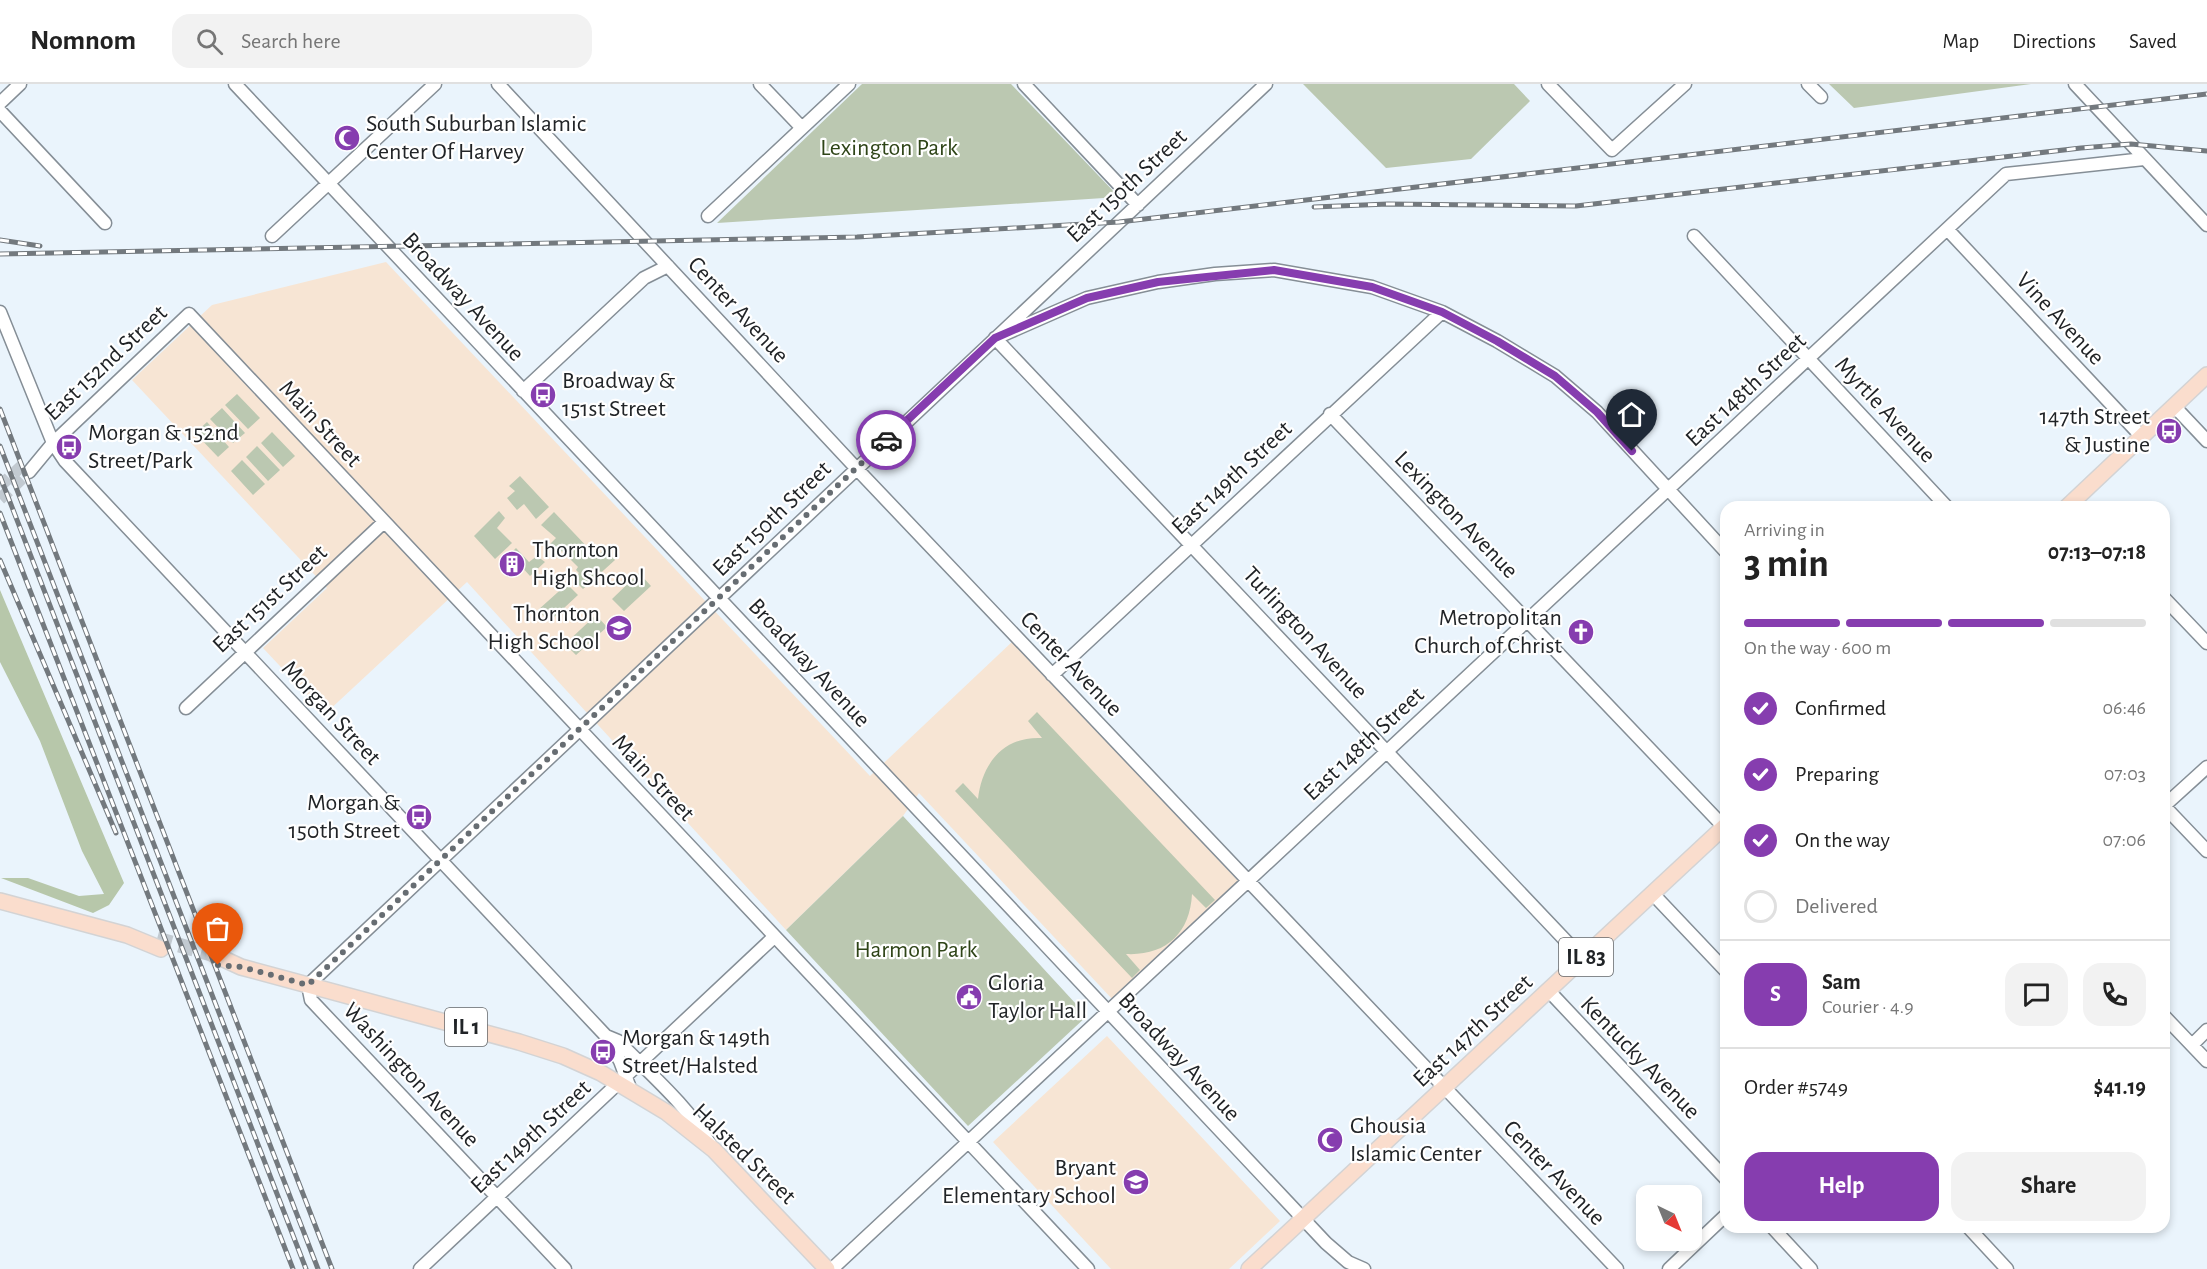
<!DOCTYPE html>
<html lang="en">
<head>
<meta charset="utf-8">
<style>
  :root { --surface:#fff; --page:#f2f2f2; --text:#222; --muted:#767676; --line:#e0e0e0; --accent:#863daf }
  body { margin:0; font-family:"Alegreya Sans",sans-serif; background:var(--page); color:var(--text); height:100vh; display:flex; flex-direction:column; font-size:22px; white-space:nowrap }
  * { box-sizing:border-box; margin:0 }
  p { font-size:20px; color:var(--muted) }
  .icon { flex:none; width:33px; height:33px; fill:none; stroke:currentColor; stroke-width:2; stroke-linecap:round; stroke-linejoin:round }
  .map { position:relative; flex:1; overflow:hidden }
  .side { position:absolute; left:1720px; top:417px; width:450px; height:732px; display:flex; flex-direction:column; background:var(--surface); border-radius:18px; box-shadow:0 3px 9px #0003 }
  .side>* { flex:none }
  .needle { width:39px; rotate:137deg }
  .tools { position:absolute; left:1636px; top:1101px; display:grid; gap:12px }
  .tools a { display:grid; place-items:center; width:66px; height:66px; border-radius:12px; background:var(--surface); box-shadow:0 3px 9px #0003; font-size:30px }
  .pin { position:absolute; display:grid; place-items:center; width:51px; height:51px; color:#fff; margin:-62px -26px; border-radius:50% 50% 50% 0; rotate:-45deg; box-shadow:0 0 6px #0007 }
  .pin .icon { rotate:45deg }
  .courier { position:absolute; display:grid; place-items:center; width:60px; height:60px; margin:-30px; border:4px solid #863daf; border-radius:50%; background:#fff; color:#222; box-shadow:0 2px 8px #0007 }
  .headline em { font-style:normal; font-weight:700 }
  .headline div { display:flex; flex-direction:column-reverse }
  .headline { display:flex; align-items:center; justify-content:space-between; height:102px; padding:0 24px }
  h1 { font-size:39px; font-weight:700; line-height:45px }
  .bar { display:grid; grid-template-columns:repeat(4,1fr); gap:9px 6px; align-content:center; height:72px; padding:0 24px }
  .bar i { height:8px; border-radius:4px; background:var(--line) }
  .bar .selected { background:var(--accent) }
  .bar p { grid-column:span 4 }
  .line { display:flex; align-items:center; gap:15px; padding:0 24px; border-top:2px solid var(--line) }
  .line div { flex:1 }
  .round { display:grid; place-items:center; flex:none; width:63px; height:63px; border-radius:18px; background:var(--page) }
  ol { padding:0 24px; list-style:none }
  li { display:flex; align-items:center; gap:18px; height:66px }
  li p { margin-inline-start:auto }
  li .icon { padding:6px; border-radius:50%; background:var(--accent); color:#fff; stroke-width:4 }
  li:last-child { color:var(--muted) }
  li i { width:33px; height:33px; border:3px solid var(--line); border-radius:50% }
  .button { display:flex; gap:12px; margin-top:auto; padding:12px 24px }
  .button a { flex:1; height:69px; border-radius:18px; background:var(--accent); color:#fff; font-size:24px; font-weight:700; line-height:69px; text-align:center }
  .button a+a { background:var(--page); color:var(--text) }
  header { display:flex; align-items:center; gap:36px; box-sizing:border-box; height:84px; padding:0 30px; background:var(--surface); border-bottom:2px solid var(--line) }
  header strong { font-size:28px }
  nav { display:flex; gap:33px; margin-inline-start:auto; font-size:21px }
  .search { width:420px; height:54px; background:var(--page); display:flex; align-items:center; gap:15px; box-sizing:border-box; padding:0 21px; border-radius:18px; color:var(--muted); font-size:22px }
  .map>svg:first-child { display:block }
  .education { fill:#f7e5d4 }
  .green { fill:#bbc8b1 }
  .forest { fill:#b7c7aa }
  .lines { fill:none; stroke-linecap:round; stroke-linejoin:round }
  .minor-tunnel { stroke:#c2cad1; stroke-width:12; stroke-dasharray:12 6; stroke-linecap:butt }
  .major-tunnel { stroke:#c2cad1; stroke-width:15; stroke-dasharray:15 8; stroke-linecap:butt }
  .minor-casing { stroke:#858e96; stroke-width:15 }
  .major-casing { stroke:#d3d3d4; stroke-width:18 }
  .minor { stroke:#fff; stroke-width:12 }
  .major { stroke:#faddcd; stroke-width:15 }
  .rail-casing { stroke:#73797e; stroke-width:5 }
  .rail { stroke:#fff; stroke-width:3; stroke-dasharray:9; stroke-linecap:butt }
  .done { stroke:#676d72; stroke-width:6; stroke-dasharray:0 10.8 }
  .route { stroke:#863daf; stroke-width:8 }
  .labels { text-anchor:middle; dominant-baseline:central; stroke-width:4.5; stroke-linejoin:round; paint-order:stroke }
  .shield { fill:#fff; stroke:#646668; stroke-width:1.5 }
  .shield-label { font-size:22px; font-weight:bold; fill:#212427 }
  .poi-label { font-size:24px; fill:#212427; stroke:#fff; text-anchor:start }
  .park-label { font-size:24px; fill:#2e4417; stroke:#fff }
  .street-label { font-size:24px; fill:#212427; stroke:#fff }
</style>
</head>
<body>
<header>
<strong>Nomnom</strong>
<div class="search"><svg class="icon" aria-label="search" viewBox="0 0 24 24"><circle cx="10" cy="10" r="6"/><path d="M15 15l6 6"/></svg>Search here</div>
<nav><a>Map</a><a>Directions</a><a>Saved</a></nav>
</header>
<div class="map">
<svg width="2207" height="1185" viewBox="0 0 2207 1185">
  <rect width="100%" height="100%" fill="#eaf4fc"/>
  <!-- education -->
  <path class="education" d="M386 178 870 692 1013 557 1240 799 1114 917 919 709 903 732 786 846 467 498 325 630 263 564 327 504 132 296 212 221Z
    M1107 952 1280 1137 1229 1185H1111L993 1058Z"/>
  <!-- green -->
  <path class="green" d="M862 0H1011L1119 113 717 139Z
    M1303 0H1514L1530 17 1471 75 1386 84Z
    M1829 0H2031L1854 24Z
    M237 310 260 334 248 345 225 321Z
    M222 324 245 349 233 359 210 335Z
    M207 338 229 363 218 373 195 349Z
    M272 348 295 372 283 383 261 359Z
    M257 362 280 386 268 397 246 373Z
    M242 376 265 400 253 411 231 387Z
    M520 392 549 423 536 435 524 420 517 426 507 414 515 407 509 402Z
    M499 427 505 434 497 444 512 459 495 475 474 452Z
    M554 428 592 468 595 466 599 470 605 465 615 476 583 505 573 495 579 489 576 486 578 483 562 467 559 469 550 460 556 454 541 441Z
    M516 464 529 478 537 472 545 478 530 492 510 470Z
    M639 489 651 502 624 527 612 515Z
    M567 500 578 511 549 538 538 526Z
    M596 531 607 543 576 571 565 560Z
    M1037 628 1215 816 1206 824 1192 810C1190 850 1165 872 1126 870L1140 886 1132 894 955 707 963 699 978 715C982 679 1004 652 1042 654L1028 637Z
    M903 732 1087 932 968 1042 786 846Z"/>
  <!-- forest -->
  <path class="forest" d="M0 506 124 799 109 821 93 829 1 794H28L79 812 104 810 82 767 40 657 0 578Z"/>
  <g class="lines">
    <!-- minor-tunnel -->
    <path class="minor-tunnel" d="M0 402 26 378
      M0 415 29 388"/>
    <!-- major-tunnel -->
    <path class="major-tunnel" d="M157 855 215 871"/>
    <defs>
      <path id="minor" d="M235 0 1326 1159 1348 1178 1364 1185
        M498 0 856 384 1617 1185
        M760 0 802 44
        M1024 0 1138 121
        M1548 0 1612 66 1685 0
        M1808 0 1821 13
        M2075 0 2207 141
        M0 19 20 0
        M0 27 105 139
        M708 132 849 0
        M1947 145 2142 353
        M272 152 435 0
        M1694 152 1947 423
        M0 228 53 359 65 377 606 952 620 977 630 1004
        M1005 250 1087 214 1158 198 1215 190 1274 186 1372 203 1442 228 1497 257 1555 292 1597 328 1726 468
        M995 254 1583 875
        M523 307 644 194 668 182
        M2174 322 2207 357
        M1330 330 1724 743
        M29 388 53 359 189 230 1088 1185
        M2164 514 2207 559
        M1052 591 1442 228
        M186 624 384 438
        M2164 722 2207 767
        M2164 722 2207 683
        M1653 810 1726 887
        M1549 907 1726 1095
        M2164 932 2207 977
        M606 952 618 957C650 990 686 1020 710 1060
        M2192 961 2207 946
        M1772 1143 1811 1185
        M1968 1143 2007 1185
        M420 1185 774 853
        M565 1185 311 916 308 901 1266 0
        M832 1185 2006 90 2144 75
        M1669 1185 1726 1131"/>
      <path id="major" d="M2067 423 2207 291
        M0 817 127 851 161 865
        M215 871 241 883 519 958 563 972 601 989 666 1028 714 1066 827 1185
        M1249 1185 1726 741"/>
    </defs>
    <!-- minor casing -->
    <use href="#minor" class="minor-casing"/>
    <!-- major casing -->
    <use href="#major" class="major-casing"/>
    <!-- minor -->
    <use href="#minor" class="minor"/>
    <!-- major -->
    <use href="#major" class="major"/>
    <defs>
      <path id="rail" d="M1314 123 1388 120 1576 122 2081 64 2131 60 2207 67
        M0 156 40 162
        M0 170 857 153 1119 138 2207 10
        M0 325 332 1185
        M0 362 318 1185
        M0 392 306 1185
        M0 429 293 1185
        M0 476 116 749"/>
    </defs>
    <!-- rail casing -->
    <use href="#rail" class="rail-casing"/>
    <!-- rail -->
    <use href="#rail" class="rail"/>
  </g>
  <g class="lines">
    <!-- done -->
    <path class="done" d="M218 881 242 883 308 901 886 356"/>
    <!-- route -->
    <path class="route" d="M886 356 995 254 1087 214 1158 198 1274 186 1372 203 1442 228 1497 257 1555 292 1597 328 1632 367"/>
  </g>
  <!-- icons -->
  <defs>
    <symbol id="mosque-disc" viewBox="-11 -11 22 22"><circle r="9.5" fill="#863daf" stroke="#fff"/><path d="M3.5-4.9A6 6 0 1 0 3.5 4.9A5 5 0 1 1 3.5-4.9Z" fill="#fff"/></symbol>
    <symbol id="bus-disc" viewBox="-11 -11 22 22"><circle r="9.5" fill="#863daf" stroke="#fff"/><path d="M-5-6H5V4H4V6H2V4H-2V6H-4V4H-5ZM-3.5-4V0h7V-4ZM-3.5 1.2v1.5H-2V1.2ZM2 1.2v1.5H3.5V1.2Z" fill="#fff"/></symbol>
    <symbol id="building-disc" viewBox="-11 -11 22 22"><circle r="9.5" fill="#863daf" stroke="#fff"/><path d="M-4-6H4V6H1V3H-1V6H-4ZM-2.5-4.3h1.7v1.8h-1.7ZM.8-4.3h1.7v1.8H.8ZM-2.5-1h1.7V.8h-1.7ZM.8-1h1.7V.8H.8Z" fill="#fff"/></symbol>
    <symbol id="school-disc" viewBox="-11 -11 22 22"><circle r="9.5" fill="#863daf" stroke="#fff"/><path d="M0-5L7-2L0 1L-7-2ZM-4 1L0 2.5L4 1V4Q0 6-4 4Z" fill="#fff"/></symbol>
    <symbol id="church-disc" viewBox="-11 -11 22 22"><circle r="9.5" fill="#863daf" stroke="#fff"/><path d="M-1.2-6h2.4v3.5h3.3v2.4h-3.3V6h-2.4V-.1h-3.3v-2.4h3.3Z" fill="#fff"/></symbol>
    <symbol id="civic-disc" viewBox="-11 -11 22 22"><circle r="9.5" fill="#863daf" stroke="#fff"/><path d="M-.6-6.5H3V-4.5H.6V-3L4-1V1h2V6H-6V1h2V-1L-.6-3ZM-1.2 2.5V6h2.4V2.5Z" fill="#fff"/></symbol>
  </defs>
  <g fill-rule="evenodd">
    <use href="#mosque-disc" x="332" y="39" width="30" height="30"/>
    <use href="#bus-disc" x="528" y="296" width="30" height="30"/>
    <use href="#bus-disc" x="2154" y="332" width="30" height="30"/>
    <use href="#bus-disc" x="54" y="348" width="30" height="30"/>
    <use href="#building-disc" x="497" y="465" width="30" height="30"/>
    <use href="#school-disc" x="604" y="529" width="30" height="30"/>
    <use href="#church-disc" x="1566" y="533" width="30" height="30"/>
    <use href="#bus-disc" x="404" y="718" width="30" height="30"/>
    <use href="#civic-disc" x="954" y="898" width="30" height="30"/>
    <use href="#bus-disc" x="588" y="953" width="30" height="30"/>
    <use href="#mosque-disc" x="1315" y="1041" width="30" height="30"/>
    <use href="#school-disc" x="1121" y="1083" width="30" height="30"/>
  </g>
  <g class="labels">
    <!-- shield labels -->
    <g class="shield">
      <rect x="1559" y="854" width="54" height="38" rx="4.5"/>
      <rect x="445" y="924" width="42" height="38" rx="4.5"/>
    </g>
    <g class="shield-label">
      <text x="1586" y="873">IL 83</text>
      <text x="466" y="943">IL 1</text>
    </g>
    <!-- poi labels -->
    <g class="poi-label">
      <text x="366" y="40">South Suburban Islamic<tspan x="366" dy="28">Center Of Harvey</tspan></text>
      <text x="562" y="297">Broadway &amp;<tspan x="562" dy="28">151st Street</tspan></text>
      <text x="2150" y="333" text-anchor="end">147th Street<tspan x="2150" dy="28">&amp; Justine</tspan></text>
      <text x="88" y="349">Morgan &amp; 152nd<tspan x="88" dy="28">Street/Park</tspan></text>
      <text x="532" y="466">Thornton<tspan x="532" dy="28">High Shcool</tspan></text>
      <text x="600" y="530" text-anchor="end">Thornton<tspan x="600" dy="28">High School</tspan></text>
      <text x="1562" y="534" text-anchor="end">Metropolitan<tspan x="1562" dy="28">Church of Christ</tspan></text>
      <text x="400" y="719" text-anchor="end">Morgan &amp;<tspan x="400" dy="28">150th Street</tspan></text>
      <text x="988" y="899">Gloria<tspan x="988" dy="28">Taylor Hall</tspan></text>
      <text x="622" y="954">Morgan &amp; 149th<tspan x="622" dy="28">Street/Halsted</tspan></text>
      <text x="1350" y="1042">Ghousia<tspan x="1350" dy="28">Islamic Center</tspan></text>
      <text x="1116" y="1084" text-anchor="end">Bryant<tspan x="1116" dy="28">Elementary School</tspan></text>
    </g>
    <!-- park labels -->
    <g class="park-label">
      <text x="889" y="64">Lexington Park</text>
      <text x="916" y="866">Harmon Park</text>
    </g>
    <!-- street labels -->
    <g class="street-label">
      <text transform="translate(1127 102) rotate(-43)">East 150th Street</text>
      <text transform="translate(463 213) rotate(47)">Broadway Avenue</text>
      <text transform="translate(738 226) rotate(47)">Center Avenue</text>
      <text transform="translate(2060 235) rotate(47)">Vine Avenue</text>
      <text transform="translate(106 279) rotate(-43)">East 152nd Street</text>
      <text transform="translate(1746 306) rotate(-43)">East 148th Street</text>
      <text transform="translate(1885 326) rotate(47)">Myrtle Avenue</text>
      <text transform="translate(320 340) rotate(47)">Main Street</text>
      <text transform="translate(1232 394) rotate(-43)">East 149th Street</text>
      <text transform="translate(1456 431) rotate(46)">Lexington Avenue</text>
      <text transform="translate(772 435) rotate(-44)">East 150th Street</text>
      <text transform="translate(270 515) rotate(-43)">East 151st Street</text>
      <text transform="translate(1305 549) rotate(47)">Turlington Avenue</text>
      <text transform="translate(809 579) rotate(47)">Broadway Avenue</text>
      <text transform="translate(1071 580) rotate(46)">Center Avenue</text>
      <text transform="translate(331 629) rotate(47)">Morgan Street</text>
      <text transform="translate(1364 660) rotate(-43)">East 148th Street</text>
      <text transform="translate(653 694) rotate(47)">Main Street</text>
      <text transform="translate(1473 947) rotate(-43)">East 147th Street</text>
      <text transform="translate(1179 973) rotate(47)">Broadway Avenue</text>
      <text transform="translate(1640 974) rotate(46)">Kentucky Avenue</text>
      <text transform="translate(411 991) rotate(47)">Washington Avenue</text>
      <text transform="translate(531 1053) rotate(-43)">East 149th Street</text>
      <text transform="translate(744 1070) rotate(44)">Halsted Street</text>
      <text transform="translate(1554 1089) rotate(46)">Center Avenue</text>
    </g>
  </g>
</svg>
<div class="tools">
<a><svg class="needle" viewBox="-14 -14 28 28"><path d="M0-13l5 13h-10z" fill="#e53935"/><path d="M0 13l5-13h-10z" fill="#767676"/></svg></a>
</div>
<div class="pin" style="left:218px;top:881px;background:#ea580c"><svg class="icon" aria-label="bag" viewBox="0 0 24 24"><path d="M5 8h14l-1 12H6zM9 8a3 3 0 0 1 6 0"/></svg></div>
<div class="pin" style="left:1632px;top:367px;background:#1f2937"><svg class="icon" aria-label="home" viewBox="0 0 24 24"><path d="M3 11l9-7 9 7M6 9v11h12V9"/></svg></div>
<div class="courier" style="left:886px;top:356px"><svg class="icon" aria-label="car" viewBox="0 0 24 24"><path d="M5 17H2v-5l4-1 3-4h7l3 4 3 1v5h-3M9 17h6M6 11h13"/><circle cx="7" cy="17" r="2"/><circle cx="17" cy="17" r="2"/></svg></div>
<section class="side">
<div class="headline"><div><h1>3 min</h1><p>Arriving in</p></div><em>07:13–07:18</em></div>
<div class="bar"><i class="selected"></i><i class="selected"></i><i class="selected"></i><i></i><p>On the way · 600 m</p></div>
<ol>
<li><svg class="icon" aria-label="check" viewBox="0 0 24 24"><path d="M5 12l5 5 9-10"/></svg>Confirmed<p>06:46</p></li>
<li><svg class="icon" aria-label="check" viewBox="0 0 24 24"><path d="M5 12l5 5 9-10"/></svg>Preparing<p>07:03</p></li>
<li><svg class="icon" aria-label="check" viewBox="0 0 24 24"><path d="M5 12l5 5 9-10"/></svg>On the way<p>07:06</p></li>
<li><i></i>Delivered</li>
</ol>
<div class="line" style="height:108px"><b class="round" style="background:var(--accent);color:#fff">S</b><div><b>Sam</b><p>Courier · 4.9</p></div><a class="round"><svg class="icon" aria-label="chat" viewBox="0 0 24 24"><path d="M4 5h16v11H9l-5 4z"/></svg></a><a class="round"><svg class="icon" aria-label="phone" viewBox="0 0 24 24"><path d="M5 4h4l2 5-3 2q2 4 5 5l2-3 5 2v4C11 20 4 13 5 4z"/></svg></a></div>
<div class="line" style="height:78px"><div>Order #5749</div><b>$41.19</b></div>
<div class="button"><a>Help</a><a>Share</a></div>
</section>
</div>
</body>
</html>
